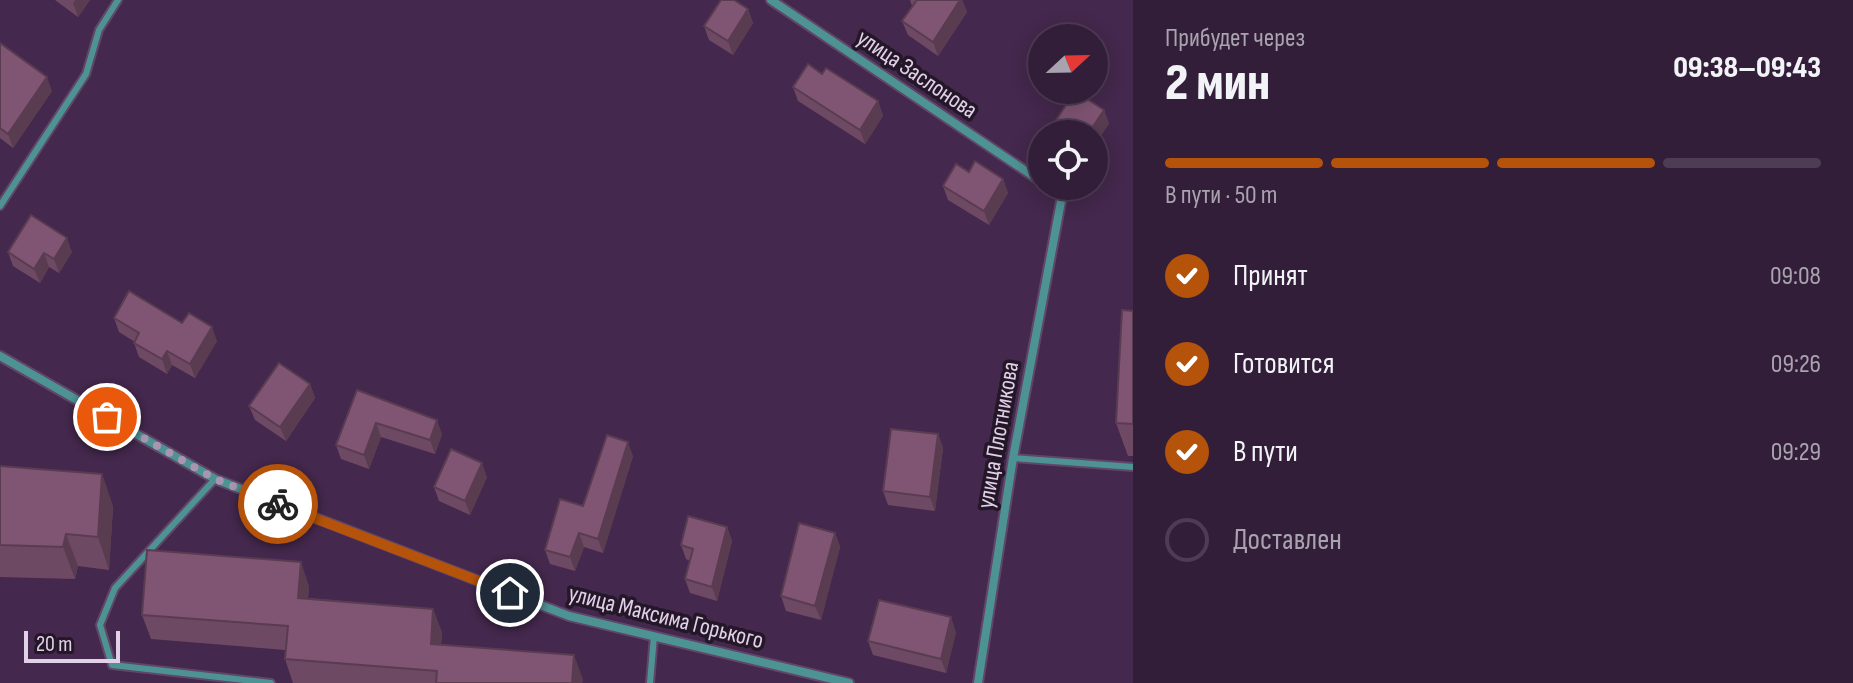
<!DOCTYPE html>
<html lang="ru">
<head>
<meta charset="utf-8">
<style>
  :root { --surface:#331e3a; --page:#3b2742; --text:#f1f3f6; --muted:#a9a2af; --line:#4e3c54; --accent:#b45309 }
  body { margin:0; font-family:"Sofia Sans Condensed",sans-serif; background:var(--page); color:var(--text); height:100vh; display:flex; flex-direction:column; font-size:30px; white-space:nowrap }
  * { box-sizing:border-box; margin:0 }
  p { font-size:26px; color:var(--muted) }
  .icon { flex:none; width:44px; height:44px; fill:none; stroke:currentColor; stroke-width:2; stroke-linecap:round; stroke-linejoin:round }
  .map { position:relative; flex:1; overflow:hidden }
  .panel { display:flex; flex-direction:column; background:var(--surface); width:720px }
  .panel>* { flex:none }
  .needle { width:52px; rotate:68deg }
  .tools { position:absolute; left:1028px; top:24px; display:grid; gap:16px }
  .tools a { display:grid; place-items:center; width:80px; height:80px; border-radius:50%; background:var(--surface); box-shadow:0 4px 20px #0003,0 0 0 2px var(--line); font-size:40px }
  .scale { position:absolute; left:24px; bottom:20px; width:96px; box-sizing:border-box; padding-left:8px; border:4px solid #e1d0e7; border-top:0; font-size:22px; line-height:28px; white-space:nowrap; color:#e1d0e7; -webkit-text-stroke:6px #231728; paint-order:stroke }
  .pin { position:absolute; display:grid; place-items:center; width:68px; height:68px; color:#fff; margin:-34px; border:4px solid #fff; border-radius:50%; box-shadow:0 2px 8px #0007 }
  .courier { position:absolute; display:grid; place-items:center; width:80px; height:80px; margin:-40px; border:6px solid #b45309; border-radius:50%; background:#fff; color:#222; box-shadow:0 2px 10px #0007 }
  .head em { font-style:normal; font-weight:800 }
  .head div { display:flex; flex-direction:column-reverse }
  .head { display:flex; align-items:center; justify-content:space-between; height:136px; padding:0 32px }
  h1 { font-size:52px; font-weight:800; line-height:60px }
  .bar { display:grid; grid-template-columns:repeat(4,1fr); gap:12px 8px; align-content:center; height:96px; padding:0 32px }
  .bar i { height:10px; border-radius:6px; background:var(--line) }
  .bar .selected { background:var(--accent) }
  .bar p { grid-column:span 4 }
  ol { padding:0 32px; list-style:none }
  li { display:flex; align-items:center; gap:24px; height:88px }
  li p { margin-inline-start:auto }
  li .icon { padding:8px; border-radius:50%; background:var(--accent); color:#fff; stroke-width:4 }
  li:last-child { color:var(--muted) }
  li i { width:44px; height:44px; border:4px solid var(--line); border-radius:50% }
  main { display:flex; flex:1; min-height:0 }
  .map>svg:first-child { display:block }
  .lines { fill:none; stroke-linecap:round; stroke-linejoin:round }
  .lane-casing { stroke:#604669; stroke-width:10 }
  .street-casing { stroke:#604669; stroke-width:12 }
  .lane { stroke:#4e9394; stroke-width:6 }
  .street { stroke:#4e9394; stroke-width:8 }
  .wall { fill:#6e4964 }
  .shaded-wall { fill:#5a3c51 }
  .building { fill:#805574; stroke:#5a3c51; stroke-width:2 }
  .done { stroke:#aa95b1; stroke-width:8; stroke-dasharray:0 14.4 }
  .route { stroke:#b45309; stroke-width:10 }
  .labels { text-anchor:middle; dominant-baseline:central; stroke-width:7; stroke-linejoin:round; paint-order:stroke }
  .street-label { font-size:24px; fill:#e1d0e7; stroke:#231728 }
</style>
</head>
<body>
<main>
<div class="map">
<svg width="1133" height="683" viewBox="0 0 1133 683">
  <rect width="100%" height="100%" fill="#44284d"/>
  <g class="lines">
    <defs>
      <path id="lane" d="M0 206 86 74 99 30 118 0
        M1013 458 1133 467
        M215 479 115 588 100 625 112 665 271 683
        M650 683 654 636"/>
      <path id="street" d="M771 0 1042 182
        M0 356 215 479 569 616 849 683
        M978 683 1013 458 1062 196 1048 186"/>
    </defs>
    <!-- lane casing -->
    <use href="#lane" class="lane-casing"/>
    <!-- street casing -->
    <use href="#street" class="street-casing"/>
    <!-- lane -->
    <use href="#lane" class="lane"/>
    <!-- street -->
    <use href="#street" class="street"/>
  </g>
  <!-- wall -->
  <path class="wall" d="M55 0H90L78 17Z
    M910 0H962L967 12 938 56 908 35 902 21 912 6Z
    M748 9 753 23 733 55 709 40 704 26Z
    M0 43 52 91 13 148 0 138Z
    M822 74 878 101 883 116 865 144 798 101 793 87Z
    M1104 110 1109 124 1094 134H1056L1053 125Z
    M969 172 1003 179 1008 193 989 225 948 200 943 186Z
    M8 252H72L59 273 49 267 40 283 13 266Z
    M1133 311V456H1128L1116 423Z
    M114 318 182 323 217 341 195 378 172 365 167 374 139 357 134 343 135 342 119 332Z
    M310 384 315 398 286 441 255 420 249 406Z
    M357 390 442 434 435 454 381 437 369 469 341 459 336 445Z
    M938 434 943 448 935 511 888 505 883 491Z
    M633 456 603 553 584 547 575 571 550 564 545 550 583 506Z
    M0 466 102 474 113 507 109 570 78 566 75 579 0 577Z
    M487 477 470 515 439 501 434 487Z
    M727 527 732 541 717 601 690 593 685 579 690 561 686 559 681 545Z
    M835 533 840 547 821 620 786 611 781 596Z
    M309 586 308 598 433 609 442 633 441 644 583 679 582 683H293L285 659V650L151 639 142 615Z
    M956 632 946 673 873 655 868 641Z"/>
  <!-- shaded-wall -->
  <path class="shaded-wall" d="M75 0H90L78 17 73 3Z
    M960 0H962L967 12 938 56 933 42Z
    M748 9 753 23 733 55 728 41Z
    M47 77 52 91 13 148 8 134Z
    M878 101 883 116 865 144 860 130Z
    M1104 110 1109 124 1094 146V134H1088Z
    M1003 179 1008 193 989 225 984 211Z
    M67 238 72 252 59 273 54 259Z
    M44 253 49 267 40 283 34 269Z
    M212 327 217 341 195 378 190 364Z
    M167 351 172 365 167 374 162 359Z
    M310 384 315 398 286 441 280 427Z
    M437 420 442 434 435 454 430 440Z
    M376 423 381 437 369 469 364 455Z
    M938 434 943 448 935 511 930 497Z
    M628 442 633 456 603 553 598 539Z
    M482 463 487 477 470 515 465 501Z
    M102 474 113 507 109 570 98 537Z
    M727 527 732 541 717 601 712 587Z
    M579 533 584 547 575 571 570 557Z
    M835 533 840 547 821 620 815 606Z
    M66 534 78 566 75 579 63 547Z
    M301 562 309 586 306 622 298 598Z
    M433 609 442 633 439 668 431 644Z
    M951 617 956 632 946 673 941 659Z
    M574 655 583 679 582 683H572Z"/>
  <!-- building -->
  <path class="building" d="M721 0H734L748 9 728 41 704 26Z
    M917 0H960L933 42 902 21Z
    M0 43 47 77 8 134 0 128Z
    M808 64 822 74 826 68 878 101 860 130 793 87Z
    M1075 91 1104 110 1088 134H1066L1053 125Z
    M975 161 1003 179 984 211 943 186 956 164 969 172Z
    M31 215 67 238 54 259 44 253 34 269 8 252Z
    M129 291 182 323 189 313 212 327 190 364 167 351 162 359 134 343 139 333 114 318Z
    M1122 310 1133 311V424L1116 423Z
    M279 363 310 384 280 427 249 406Z
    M357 390 437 420 430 440 376 423 364 455 336 445Z
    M891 429 938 434 930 497 883 491Z
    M607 435 628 442 598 539 579 533 570 557 545 550 560 499 583 506Z
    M451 449 482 463 465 501 434 487Z
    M0 466 102 474 98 537 66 534 63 547 0 545Z
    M688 516 727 527 712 587 685 579 693 549 681 545Z
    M799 523 835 533 815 606 781 596Z
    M147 550 301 562 298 598 433 609 431 644 574 655 572 683H436L437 671 285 659 288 626 142 615Z
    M879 600 951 617 941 659 868 641Z"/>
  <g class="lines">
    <!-- done -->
    <path class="done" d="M107 417 215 479 278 504"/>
    <!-- route -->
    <path class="route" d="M278 504 510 593"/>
  </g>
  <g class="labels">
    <!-- street labels -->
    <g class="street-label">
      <text transform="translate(917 74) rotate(34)">улица Заслонова</text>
      <text transform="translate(998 435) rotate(-80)">улица Плотникова</text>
      <text transform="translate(666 617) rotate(14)">улица Максима Горького</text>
    </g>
  </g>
</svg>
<div class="tools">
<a><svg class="needle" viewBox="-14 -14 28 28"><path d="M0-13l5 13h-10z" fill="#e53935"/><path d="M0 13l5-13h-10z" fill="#a9a2af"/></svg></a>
<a><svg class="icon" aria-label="locate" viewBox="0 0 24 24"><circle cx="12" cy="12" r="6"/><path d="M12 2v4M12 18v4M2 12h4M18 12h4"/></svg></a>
</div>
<div class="scale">20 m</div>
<div class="pin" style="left:107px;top:417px;background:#ea580c"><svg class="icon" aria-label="bag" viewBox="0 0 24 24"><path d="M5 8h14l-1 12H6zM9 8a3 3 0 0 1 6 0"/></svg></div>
<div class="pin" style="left:510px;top:593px;background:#1f2937"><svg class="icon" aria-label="home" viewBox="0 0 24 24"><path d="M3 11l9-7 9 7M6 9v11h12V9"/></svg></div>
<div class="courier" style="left:278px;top:504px"><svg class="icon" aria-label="bike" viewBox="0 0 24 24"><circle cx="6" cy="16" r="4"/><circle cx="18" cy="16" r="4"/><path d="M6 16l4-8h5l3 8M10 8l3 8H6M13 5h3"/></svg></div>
</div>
<section class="panel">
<div class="head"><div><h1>2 мин</h1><p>Прибудет через</p></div><em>09:38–09:43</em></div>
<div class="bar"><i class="selected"></i><i class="selected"></i><i class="selected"></i><i></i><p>В пути · 50 m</p></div>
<ol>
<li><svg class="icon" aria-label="check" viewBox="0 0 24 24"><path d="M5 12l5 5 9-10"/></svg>Принят<p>09:08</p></li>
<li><svg class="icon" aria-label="check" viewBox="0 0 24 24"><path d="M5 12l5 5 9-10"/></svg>Готовится<p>09:26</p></li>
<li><svg class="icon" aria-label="check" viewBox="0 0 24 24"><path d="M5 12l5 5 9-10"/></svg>В пути<p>09:29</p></li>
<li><i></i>Доставлен</li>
</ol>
</section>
</main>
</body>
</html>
